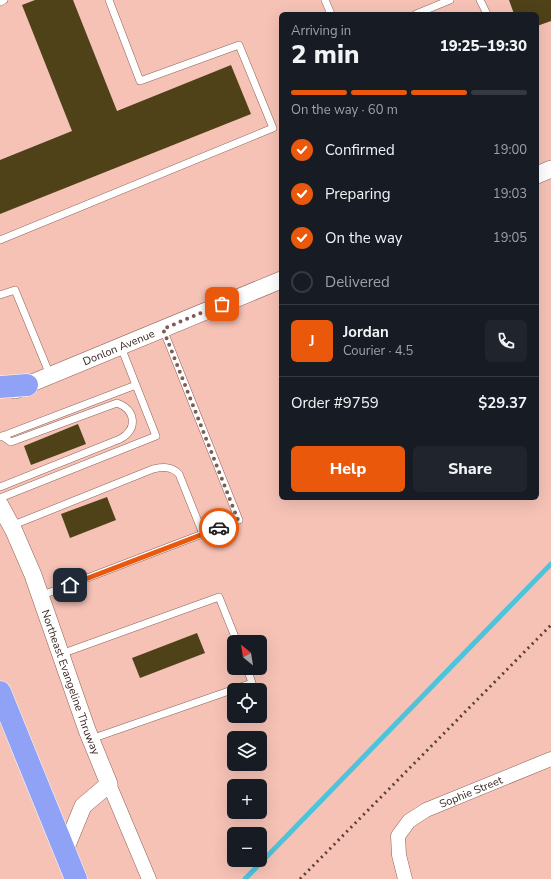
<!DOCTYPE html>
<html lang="en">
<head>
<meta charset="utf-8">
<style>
  :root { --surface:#171b24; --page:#20242c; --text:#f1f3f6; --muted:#9ea1a6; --line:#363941; --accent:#ea580c }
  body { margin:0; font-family:"Nunito Sans",sans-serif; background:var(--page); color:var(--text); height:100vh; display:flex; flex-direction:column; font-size:15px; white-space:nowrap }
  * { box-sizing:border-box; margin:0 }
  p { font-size:13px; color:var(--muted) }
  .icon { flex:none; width:22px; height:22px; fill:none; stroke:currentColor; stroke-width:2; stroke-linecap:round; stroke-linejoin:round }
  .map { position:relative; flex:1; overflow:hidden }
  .details { position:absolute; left:279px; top:12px; width:260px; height:488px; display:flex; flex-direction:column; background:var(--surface); border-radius:6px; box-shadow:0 4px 16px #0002 }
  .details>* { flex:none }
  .needle { width:26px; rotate:330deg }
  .fabs { position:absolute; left:227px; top:635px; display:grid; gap:8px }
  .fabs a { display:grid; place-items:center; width:40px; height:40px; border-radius:6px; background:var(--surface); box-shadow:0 4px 16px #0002; font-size:20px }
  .pin { position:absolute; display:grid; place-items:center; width:34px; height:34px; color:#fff; margin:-17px; border-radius:8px; box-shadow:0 2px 6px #0006 }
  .courier { position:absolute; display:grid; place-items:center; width:40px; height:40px; margin:-20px; border:3px solid #ea580c; border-radius:50%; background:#fff; color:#222; box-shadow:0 1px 5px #0007 }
  .head em { font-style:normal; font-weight:800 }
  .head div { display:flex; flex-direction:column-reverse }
  .head { display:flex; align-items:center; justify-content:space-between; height:68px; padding:0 12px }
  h1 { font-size:26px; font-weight:800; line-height:30px }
  .bar { display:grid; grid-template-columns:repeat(4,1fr); gap:6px 4px; align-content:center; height:48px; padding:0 12px }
  .bar i { height:5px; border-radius:3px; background:var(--line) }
  .bar .on { background:var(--accent) }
  .bar p { grid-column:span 4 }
  .line { display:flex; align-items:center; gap:10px; padding:0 12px; border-top:1px solid var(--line) }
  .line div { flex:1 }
  .round { display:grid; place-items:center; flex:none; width:42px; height:42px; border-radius:6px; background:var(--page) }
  ol { padding:0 12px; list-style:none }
  li { display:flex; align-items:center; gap:12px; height:44px }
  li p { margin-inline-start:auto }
  li .icon { padding:4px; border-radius:50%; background:var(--accent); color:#fff; stroke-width:4 }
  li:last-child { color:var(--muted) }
  li i { width:22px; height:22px; border:2px solid var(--line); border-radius:50% }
  .action { display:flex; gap:8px; margin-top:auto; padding:8px 12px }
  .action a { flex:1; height:46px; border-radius:6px; background:var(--accent); color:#fff; font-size:16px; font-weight:800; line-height:46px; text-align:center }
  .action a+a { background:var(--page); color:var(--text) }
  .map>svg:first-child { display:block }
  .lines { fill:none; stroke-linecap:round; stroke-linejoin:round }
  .stream { stroke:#4dc4db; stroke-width:5 }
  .building { fill:#4f4218 }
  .service-casing { stroke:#906258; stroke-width:8 }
  .minor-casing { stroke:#906258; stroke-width:15 }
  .tertiary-casing { stroke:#906258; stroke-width:18 }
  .trunk-casing { stroke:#fff; stroke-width:23 }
  .service { stroke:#fff; stroke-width:7 }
  .minor { stroke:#fff; stroke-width:14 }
  .tertiary { stroke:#fff; stroke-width:17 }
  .trunk { stroke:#90a2f6; stroke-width:22 }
  .rail { stroke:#59403a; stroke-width:3; stroke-dasharray:2 4; stroke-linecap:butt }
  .done { stroke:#7c5d56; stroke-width:4; stroke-dasharray:0 7.2 }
  .route { stroke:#ea580c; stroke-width:5 }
  .labels { text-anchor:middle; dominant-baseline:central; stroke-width:4; stroke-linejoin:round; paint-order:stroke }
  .street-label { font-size:11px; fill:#3a2722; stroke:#f6c2b6 }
</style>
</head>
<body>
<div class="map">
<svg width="551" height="879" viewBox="0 0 551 879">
  <rect width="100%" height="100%" fill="#f6c2b6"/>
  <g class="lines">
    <!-- stream -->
    <path class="stream" d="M245 879 551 564"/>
  </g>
  <!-- building -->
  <path class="building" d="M35 0H73L117 111 231 65 251 114 0 214V160L72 131 22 5Z
    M509 0H551V21L537 26V14H514Z
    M78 424 86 444 31 465 24 446Z
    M107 497 116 520 70 538 61 514Z
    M197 633 205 653 140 678 132 658Z"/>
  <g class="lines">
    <defs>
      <path id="service" d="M325 0 331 14
        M480 0 487 14
        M0 2 4 0
        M416 14 450 0
        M0 240 273 128 239 45 140 81 109 0
        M0 295 15 290 50 375
        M0 437 136 385
        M0 487 120 439C138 429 136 410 117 403L11 442 2 436
        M0 498 156 436 121 347
        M11 526 153 469C163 467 171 466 179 474L203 534
        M40 596 239 520 163 329
        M61 654 219 597 237 642
        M91 739 252 683 247 668"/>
      <g id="minor">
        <path d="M109 784 149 879"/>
        <path id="s1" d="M405 879 399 855 398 836 409 821 426 810 551 759"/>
      </g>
      <g id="tertiary">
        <path d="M537 175 551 169"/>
        <path id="s2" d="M15 390 281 280"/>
        <path id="s3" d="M0 505 14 531 33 575 87 730 109 784 83 806 65 850"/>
      </g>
      <path id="trunk" d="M0 387 27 385
        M0 692 76 879"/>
    </defs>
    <!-- service casing -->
    <use href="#service" class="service-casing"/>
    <!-- minor casing -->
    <use href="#minor" class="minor-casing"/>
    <!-- tertiary casing -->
    <use href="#tertiary" class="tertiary-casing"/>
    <!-- trunk casing -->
    <use href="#trunk" class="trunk-casing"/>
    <!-- service -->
    <use href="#service" class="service"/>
    <!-- minor -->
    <use href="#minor" class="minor"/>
    <!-- tertiary -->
    <use href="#tertiary" class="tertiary"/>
    <!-- trunk -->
    <use href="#trunk" class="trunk"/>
    <!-- rail -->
    <path class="rail" d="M300 879 551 625"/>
  </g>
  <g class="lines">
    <!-- done -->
    <path class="done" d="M219 528 238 520 163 329 222 304"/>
    <!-- route -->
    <path class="route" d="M70 585 219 528"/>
  </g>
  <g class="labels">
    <!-- street labels -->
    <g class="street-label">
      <text stroke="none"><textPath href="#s2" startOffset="112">Donlon Avenue</textPath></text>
      <text stroke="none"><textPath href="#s3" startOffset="191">Northeast Evangeline Thruway</textPath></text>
      <text stroke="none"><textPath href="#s1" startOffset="131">Sophie Street</textPath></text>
    </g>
  </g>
</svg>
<div class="fabs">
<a><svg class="needle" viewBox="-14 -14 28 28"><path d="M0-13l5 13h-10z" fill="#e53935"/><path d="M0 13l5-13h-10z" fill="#9ea1a6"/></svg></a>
<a><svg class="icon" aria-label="locate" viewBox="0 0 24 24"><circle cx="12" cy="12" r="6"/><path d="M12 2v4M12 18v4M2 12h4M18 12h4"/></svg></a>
<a><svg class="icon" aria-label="layers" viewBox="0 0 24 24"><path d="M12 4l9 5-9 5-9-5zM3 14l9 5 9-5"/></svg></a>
<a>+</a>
<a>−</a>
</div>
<div class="pin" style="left:222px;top:304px;background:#ea580c"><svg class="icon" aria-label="bag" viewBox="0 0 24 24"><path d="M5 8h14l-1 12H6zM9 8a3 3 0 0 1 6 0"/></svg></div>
<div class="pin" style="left:70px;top:585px;background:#1f2937"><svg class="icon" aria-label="home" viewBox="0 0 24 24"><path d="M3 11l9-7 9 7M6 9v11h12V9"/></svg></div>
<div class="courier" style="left:219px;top:528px"><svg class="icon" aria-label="car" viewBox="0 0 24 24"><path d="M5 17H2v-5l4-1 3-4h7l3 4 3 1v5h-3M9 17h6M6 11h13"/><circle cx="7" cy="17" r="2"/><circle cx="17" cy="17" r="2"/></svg></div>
<section class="details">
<div class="head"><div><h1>2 min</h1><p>Arriving in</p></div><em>19:25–19:30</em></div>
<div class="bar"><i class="on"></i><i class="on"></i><i class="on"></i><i></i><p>On the way · 60 m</p></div>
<ol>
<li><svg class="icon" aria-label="check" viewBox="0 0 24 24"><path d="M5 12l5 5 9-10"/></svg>Confirmed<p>19:00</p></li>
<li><svg class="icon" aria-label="check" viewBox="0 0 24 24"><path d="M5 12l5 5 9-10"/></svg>Preparing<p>19:03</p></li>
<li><svg class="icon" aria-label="check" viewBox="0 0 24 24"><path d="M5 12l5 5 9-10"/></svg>On the way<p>19:05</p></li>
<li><i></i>Delivered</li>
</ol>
<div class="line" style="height:72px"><b class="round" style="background:var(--accent);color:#fff">J</b><div><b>Jordan</b><p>Courier · 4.5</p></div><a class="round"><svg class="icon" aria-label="phone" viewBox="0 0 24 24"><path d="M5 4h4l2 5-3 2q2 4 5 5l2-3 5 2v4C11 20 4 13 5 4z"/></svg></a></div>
<div class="line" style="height:52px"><div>Order #9759</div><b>$29.37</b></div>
<div class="action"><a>Help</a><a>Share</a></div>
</section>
</div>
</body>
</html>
